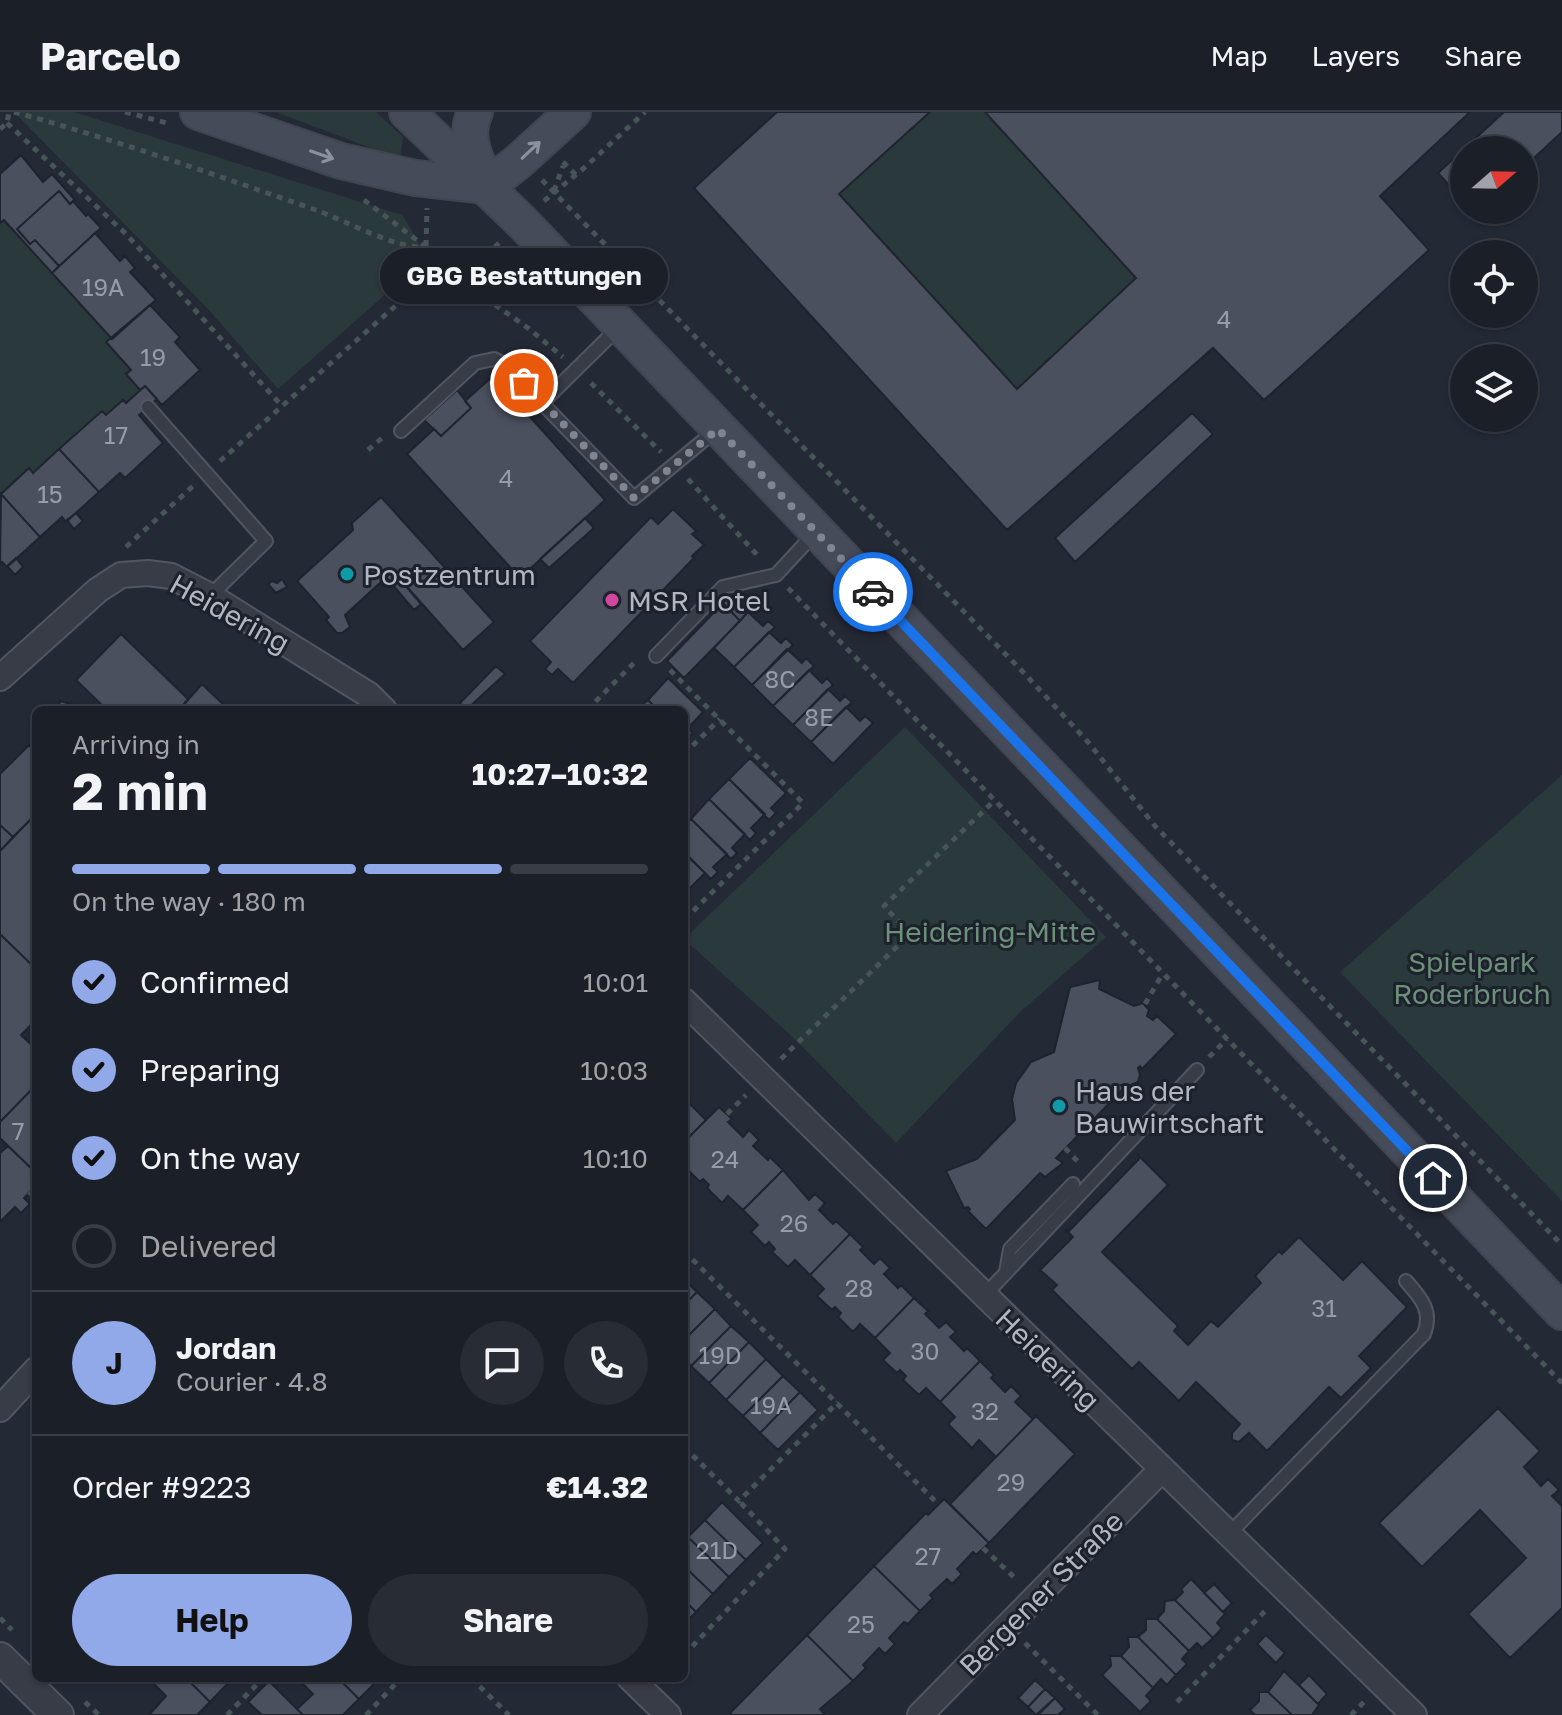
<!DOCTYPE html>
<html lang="en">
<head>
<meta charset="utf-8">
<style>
  :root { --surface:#1b1f28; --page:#282c34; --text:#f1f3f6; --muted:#a0a2a8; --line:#393d45; --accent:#91a8e9 }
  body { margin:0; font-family:"Golos Text",sans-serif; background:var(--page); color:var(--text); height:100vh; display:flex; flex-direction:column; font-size:30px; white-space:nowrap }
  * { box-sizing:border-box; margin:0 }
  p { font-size:26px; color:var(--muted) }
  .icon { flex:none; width:44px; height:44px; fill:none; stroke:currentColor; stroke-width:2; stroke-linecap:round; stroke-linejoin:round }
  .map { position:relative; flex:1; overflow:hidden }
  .side { position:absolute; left:32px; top:594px; width:656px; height:976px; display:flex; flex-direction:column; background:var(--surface); border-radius:12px; box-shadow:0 2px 6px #0004,0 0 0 2px var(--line) }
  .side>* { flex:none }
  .needle { width:52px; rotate:70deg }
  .controls { position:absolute; left:1450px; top:24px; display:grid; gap:16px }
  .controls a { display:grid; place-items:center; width:88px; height:88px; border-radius:50%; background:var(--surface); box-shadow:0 2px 6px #0004,0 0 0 2px var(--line); font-size:40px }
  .pin { position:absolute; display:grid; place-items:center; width:68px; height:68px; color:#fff; margin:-34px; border:4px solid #fff; border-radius:50%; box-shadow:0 2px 8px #0007 }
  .courier { position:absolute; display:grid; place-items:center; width:80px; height:80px; margin:-40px; border:6px solid #1a73e8; border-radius:50%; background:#fff; color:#222; box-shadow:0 2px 10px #0007 }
  .bubble { position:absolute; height:56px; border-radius:28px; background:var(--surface); box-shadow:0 2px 6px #0004,0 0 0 2px var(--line); font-size:26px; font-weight:700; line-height:56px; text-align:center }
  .overview em { font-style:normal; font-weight:700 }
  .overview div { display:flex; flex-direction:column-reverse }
  .overview { display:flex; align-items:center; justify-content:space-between; height:136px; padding:0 40px }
  h1 { font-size:52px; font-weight:700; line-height:60px }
  .bar { display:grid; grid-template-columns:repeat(4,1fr); gap:12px 8px; align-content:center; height:96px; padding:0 40px }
  .bar i { height:10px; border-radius:6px; background:var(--line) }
  .bar .selected { background:var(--accent) }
  .bar p { grid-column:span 4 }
  .line { display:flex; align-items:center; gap:20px; padding:0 40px; border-top:2px solid var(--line) }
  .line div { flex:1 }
  .round { display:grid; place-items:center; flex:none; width:84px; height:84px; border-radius:42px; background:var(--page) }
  ol { padding:0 40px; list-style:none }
  li { display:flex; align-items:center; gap:24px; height:88px }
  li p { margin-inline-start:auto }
  li .icon { padding:8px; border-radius:50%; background:var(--accent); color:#111; stroke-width:4 }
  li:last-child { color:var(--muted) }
  li i { width:44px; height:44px; border:4px solid var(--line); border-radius:50% }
  .action { display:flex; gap:16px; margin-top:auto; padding:16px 40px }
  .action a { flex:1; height:92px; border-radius:48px; background:var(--accent); color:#111; font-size:32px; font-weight:700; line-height:92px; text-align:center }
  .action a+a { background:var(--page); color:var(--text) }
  header { display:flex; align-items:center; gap:48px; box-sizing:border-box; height:112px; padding:0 40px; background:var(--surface); border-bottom:2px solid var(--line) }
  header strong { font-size:38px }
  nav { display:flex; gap:44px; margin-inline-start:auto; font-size:28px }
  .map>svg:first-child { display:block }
  .green { fill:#2a393b }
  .building { fill:#4b505f; stroke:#1e232d; stroke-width:2 }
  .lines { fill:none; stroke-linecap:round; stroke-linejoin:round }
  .service-casing { stroke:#525661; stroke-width:16 }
  .minor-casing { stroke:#525661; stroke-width:28 }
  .tertiary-casing { stroke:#525661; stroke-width:34 }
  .secondary-casing { stroke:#404550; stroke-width:38 }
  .path { stroke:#475458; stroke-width:5; stroke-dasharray:6 6; stroke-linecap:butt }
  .service { stroke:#373c47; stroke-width:12 }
  .minor { stroke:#373c47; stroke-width:24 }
  .tertiary { stroke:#373c47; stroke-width:30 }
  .secondary { stroke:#464b59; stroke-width:34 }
  .oneway { stroke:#8c919e }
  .done { stroke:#808592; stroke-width:8; stroke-dasharray:0 14.4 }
  .route { stroke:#1a73e8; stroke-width:10 }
  .culture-dot { fill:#0f9aa8; stroke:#1c212b; stroke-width:3 }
  .hotel-dot { fill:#d1479c; stroke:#1c212b; stroke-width:3 }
  .labels { text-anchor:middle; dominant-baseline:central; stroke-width:6; stroke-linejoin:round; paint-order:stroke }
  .number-label { font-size:24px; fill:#989caa }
  .poi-label { font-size:28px; fill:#b2b6c3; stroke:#1c212b; text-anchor:start }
  .street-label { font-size:28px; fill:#b2b6c3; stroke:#1c212b }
  .park-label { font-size:28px; fill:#6c9079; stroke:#1c212b }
</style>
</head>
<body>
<header>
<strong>Parcelo</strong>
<nav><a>Map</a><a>Layers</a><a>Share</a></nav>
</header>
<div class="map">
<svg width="1562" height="1603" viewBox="0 0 1562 1603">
  <rect width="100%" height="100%" fill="#242936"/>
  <!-- green -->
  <path class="green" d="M14 0H74L402 103 428 145 278 277 208 197Z
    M276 0H376L403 25 400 47Z
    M930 0H985L1136 166 1017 277 839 82Z
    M4 108 111 226 106 231 131 258 126 263 140 278 126 291 123 288 106 303 101 299 33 361 29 357 0 383V111Z
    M905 615 1106 825 1020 900 896 1031 798 930 684 827Z
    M1562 663V1089L1340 860Z"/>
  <!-- building -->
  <path class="building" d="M777 0H930L839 82 1017 277 1136 166 985 0H1470L1380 84 1429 138 1303 253 1264 288 1213 236 1007 418 694 76Z
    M1504 0H1562V20L1524 55V38H1464V90L1438 61Z
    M21 43 43 70 52 62 75 88 70 92 59 79 17 117 30 132 35 128 59 154 52 161 4 108 0 111V62Z
    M59 79 70 92 73 89 86 104 88 102 101 116 59 154 35 128 30 132 17 117Z
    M95 121 120 149 125 144 135 156 130 160 156 188 112 227 52 161Z
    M150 193 180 225 175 230 200 258 162 293 145 274 140 278 126 262 131 258 106 230Z
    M493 264 605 388 520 466 407 342 434 317 441 324 471 296 465 289Z
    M145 274 157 287 139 303 163 331 125 366 120 361 99 380 59 337 102 299 106 303 123 288 126 291Z
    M457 278 471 296 441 324 424 308Z
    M1192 301 1213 322 1075 450 1055 426Z
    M59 337 99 380 66 410 62 405 40 425 1 382 29 356 33 361Z
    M1 382 40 425 7 455 2 450 0 452Z
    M381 385 494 510 463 538 393 459 345 503 350 515 342 521H337L326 508 329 505 297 469 353 418 352 411Z
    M673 397 696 419 692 422 704 433 692 444 694 446 573 571 558 557 552 563 545 557 551 550 530 529 651 405 658 412Z
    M76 401 83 409 74 417 67 408Z
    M585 406 594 416 549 456 540 447Z
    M16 446 23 455 15 463 7 454Z
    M393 459 421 492 414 498 386 465Z
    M282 467 287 475 276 481 268 472 272 469 277 471Z
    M731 483 748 500 740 509 723 491Z
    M723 491 740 509 684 566 667 549Z
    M748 500 763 514 768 509 775 515 734 555 714 536Z
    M769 520 781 531 786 526 793 533 752 573 734 555Z
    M121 522 188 587 179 598H107L76 568Z
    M787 537 802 551 806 546 814 554 773 594 752 573Z
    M496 554 505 562 466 598 460 591Z
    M809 558 822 571 827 566 833 573 793 613 773 594Z
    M668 566 703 600 688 616 693 621 687 627 684 625V598H658L648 588Z
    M202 572 229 598H179Z
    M828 577 840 589 845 584 852 590 811 630 793 613Z
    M648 587V588L658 598H638Z
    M60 589 81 595 80 598H58Z
    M846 595 860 609 865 604 873 611 833 652 811 630Z
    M29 633 36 640V702L13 725 0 713V662Z
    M750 646 786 681 771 696 776 701 769 708 729 667Z
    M729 667 765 702 751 716 756 721 750 728 709 687Z
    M709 687 745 722 732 736 737 741 731 747 691 707Z
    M36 702V857L0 822V739Z
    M691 707 727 742 713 755 718 760 711 767 684 740V713Z
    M0 713 13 725 0 739Z
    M684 741 705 761 688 778 684 775Z
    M0 822 36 857V908L21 923 36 937V973L0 1010Z
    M1100 868 1099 877 1134 894 1143 891 1149 898 1147 904 1153 908 1157 904 1176 922 1142 957 1140 954 1138 956 1140 963 1138 970 1131 973H1121L1124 976 1056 1046 1063 1051 1045 1065 1040 1061 986 1117 968 1099 970 1097 968 1095 964 1096 946 1059 977 1047 1015 1008 1012 987 1016 971 1031 950 1054 940 1070 875Z
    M36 973V1055L33 1058 0 1026V1010Z
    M684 992 687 995 690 992 706 1008 684 1030Z
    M719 995 732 1007 728 1010 743 1025 749 1018 759 1028 753 1034 768 1048 770 1045 783 1058 743 1098 728 1084 722 1091 707 1076 709 1073 703 1067 700 1070 686 1056 688 1054 684 1050V1030Z
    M8 1034 36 1061V1074L24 1086 30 1092 21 1101 15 1095 0 1110V1041Z
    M1138 1043 1168 1073 1102 1140 1178 1214 1174 1219 1188 1233 1211 1209 1218 1215 1261 1171 1255 1164 1279 1139 1282 1142 1299 1125 1343 1168 1362 1149 1407 1195 1359 1244 1371 1256 1341 1286 1329 1275 1267 1339 1249 1321 1239 1330 1232 1328V1321L1240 1312 1196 1270 1179 1289 1139 1250 1132 1257 1052 1178 1057 1173 1040 1158 1073 1125 1065 1117 1069 1119 1139 1047Z
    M783 1058 809 1088 815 1082 825 1091 819 1098 833 1112 836 1109 850 1122 810 1163 795 1148 788 1155 772 1140 775 1137 769 1130 765 1134 751 1120 758 1113 743 1098Z
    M850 1122 863 1135 860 1138 874 1152 880 1146 890 1156 884 1162 898 1176 901 1173 914 1186 875 1226 860 1212 853 1220 838 1205 841 1201 835 1195 832 1198 817 1184 824 1177 810 1163Z
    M684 1167 697 1180 684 1193Z
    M697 1180 715 1197 684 1228V1193Z
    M914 1186 928 1199 925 1202 939 1216 946 1210 956 1220 950 1225 964 1239 967 1236 980 1249 940 1290 926 1276 919 1283 903 1268 906 1264 900 1258 897 1261 883 1248 890 1241 875 1226Z
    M715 1197 731 1214 691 1254 684 1247V1228Z
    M731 1214 749 1230 709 1271 691 1254Z
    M749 1230 766 1247 726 1288 709 1271Z
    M766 1247 783 1264 743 1304 726 1288Z
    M980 1249 994 1263 991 1266 1005 1280 1011 1274 1021 1284 1015 1290 1033 1307 996 1345 979 1328 972 1336 948 1312 955 1305 940 1290Z
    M783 1264 800 1280 760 1321 743 1304Z
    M800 1280 818 1298 778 1338 760 1321Z
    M1498 1296 1540 1339 1524 1355 1541 1374 1548 1367 1559 1378 1552 1384 1562 1394V1496L1510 1546 1468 1502 1526 1446 1480 1398 1422 1455 1379 1411Z
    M1036 1304 1075 1342 989 1431 950 1392Z
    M944 1387 989 1431 976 1443 973 1440 957 1457 962 1462 952 1472 947 1467 930 1483 933 1486 920 1499 874 1454 926 1401 928 1403Z
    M722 1390 763 1431 746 1448 705 1408Z
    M705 1408 746 1448 729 1465 688 1425Z
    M688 1425 729 1465 713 1482 684 1454V1429Z
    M684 1454 713 1482 696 1500 684 1488Z
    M874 1454 920 1499 908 1512 904 1510 889 1526 895 1532 885 1542 879 1536 863 1553 866 1556 853 1569 807 1523Z
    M1191 1467 1225 1502 1217 1511 1222 1516 1213 1526 1175 1488 1183 1480 1181 1477Z
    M1214 1472 1232 1491 1223 1500 1204 1481Z
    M684 1488 696 1500 684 1512Z
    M1175 1488 1213 1526 1202 1536 1197 1531 1189 1539 1157 1507 1164 1499 1165 1489Z
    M1146 1507H1157L1189 1539 1182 1547 1187 1552 1176 1563 1138 1525 1146 1518Z
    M807 1523 853 1569 820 1597 825 1603H732L730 1601Z
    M1266 1523 1285 1541 1276 1551 1257 1532Z
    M1128 1525H1138L1176 1563 1167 1573 1161 1567 1153 1576 1121 1544 1129 1535Z
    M1110 1544H1121L1153 1576 1146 1584 1151 1589 1140 1600 1102 1563 1111 1554Z
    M1284 1559 1319 1593 1312 1603H1292L1268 1580Z
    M1309 1563 1327 1582 1318 1592 1299 1573Z
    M148 1566H186L210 1590 197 1603H149L166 1584Z
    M186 1566H233L210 1590Z
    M297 1566H338L359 1587 343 1603H303L297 1597 313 1582Z
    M338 1566H380L359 1587Z
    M1035 1568 1045 1577 1028 1595 1018 1586Z
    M269 1569 303 1603H262L248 1590Z
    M1045 1577 1055 1586 1036 1603 1028 1595Z
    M1259 1580H1268L1292 1603H1255L1250 1598 1259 1589Z
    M1055 1586 1065 1597 1058 1603H1038Z"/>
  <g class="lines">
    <defs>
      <path id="service" d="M543 290 618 216
        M148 295 266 429 210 484
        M401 319 475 251 494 247 504 252 634 386 716 318
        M656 544 723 475 776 463 814 422
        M1006 1160 1010 1137 1073 1072
        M984 1184 1197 958
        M1228 1423 1424 1222C1433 1199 1421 1186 1406 1169"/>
      <path id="minor" d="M0 566 98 478 121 463 148 461 171 464 210 484 369 583 384 598
        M684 889 1414 1603
        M0 1297 36 1258
        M630 1566 668 1603
        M920 1603 1161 1358"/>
      <path id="tertiary" d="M0 1546 58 1603"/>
      <path id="secondary" d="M198 0 341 49 415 66 487 74 518 50 573 0
        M407 0 522 110 1562 1200
        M475 0C463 24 476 47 485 70"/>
    </defs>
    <!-- service casing -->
    <use href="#service" class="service-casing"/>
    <!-- minor casing -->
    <use href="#minor" class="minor-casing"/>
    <!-- tertiary casing -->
    <use href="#tertiary" class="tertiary-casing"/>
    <!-- secondary casing -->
    <use href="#secondary" class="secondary-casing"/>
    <!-- path -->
    <path class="path" d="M14 0C116 28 216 63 316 98 346 109 396 137 425 135
      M125 0 171 12
      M7 11 126 122 281 293
      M0 17 7 11 9 0
      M563 50 576 63
      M542 68 1024 561 1088 630 1155 714 1562 1133
      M554 79 563 54
      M364 88 426 135 460 168 528 216 563 245
      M544 89 584 56 645 0
      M426 134 427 96
      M460 168 499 131
      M591 271 661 340
      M368 338 382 326
      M220 349 444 151
      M688 367 759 445
      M126 435 193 374
      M788 476 1562 1271
      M670 558 803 691 684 808
      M587 598 637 548
      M684 642 720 607
      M1145 892 1163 861
      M1209 945 1227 927
      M781 947 910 822 884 794 995 688
      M727 1002 746 983
      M1065 1036 1081 1053
      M29 1080 36 1087
      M684 1139 939 1393
      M684 1335 739 1389 838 1290
      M983 1436 1017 1468
      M0 1506 12 1518
      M1025 1531 1098 1603
      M684 1543 785 1437 739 1389
      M471 1566 509 1603
      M85 1590 99 1603
      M1177 1590 1268 1496
      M227 1603 263 1566
      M366 1603 401 1566
      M1351 1603 1364 1590"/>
    <!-- service -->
    <use href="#service" class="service"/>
    <!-- minor -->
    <use href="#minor" class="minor"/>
    <!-- tertiary -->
    <use href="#tertiary" class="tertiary"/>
    <!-- secondary -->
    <use href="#secondary" class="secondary"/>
  </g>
  <!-- one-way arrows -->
  <defs><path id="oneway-shaft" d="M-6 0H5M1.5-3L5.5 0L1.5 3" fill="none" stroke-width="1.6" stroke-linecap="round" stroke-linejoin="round" transform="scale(2)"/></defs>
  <g class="oneway">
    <use href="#oneway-shaft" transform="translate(531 38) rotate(-43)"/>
    <use href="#oneway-shaft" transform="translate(322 43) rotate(19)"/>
  </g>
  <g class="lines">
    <!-- done -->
    <path class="done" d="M524 271 634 386 718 317 873 480"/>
    <!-- route -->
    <path class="route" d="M873 480 1433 1066"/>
  </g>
  <!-- markers -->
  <g class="culture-dot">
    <circle cx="347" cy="462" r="8"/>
    <circle cx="1059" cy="994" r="8"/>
  </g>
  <circle class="hotel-dot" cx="612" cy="488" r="8"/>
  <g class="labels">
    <!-- number labels -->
    <g class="number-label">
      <text x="103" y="174">19A</text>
      <text x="1224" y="206">4</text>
      <text x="153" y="244">19</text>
      <text x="116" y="322">17</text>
      <text x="506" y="365">4</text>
      <text x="50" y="381">15</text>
      <text x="780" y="566">8C</text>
      <text x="819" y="604">8E</text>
      <text x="18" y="1018">7</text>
      <text x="725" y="1046">24</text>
      <text x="794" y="1110">26</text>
      <text x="859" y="1175">28</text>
      <text x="1324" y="1195">31</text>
      <text x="925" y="1238">30</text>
      <text x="720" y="1242">19D</text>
      <text x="771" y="1292">19A</text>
      <text x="985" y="1298">32</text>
      <text x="1011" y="1369">29</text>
      <text x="717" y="1437">21D</text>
      <text x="928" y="1443">27</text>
      <text x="861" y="1511">25</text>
    </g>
    <!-- poi labels -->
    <g class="poi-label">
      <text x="363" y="462">Postzentrum</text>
      <text x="628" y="488">MSR Hotel</text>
      <text x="1075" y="978">Haus der<tspan x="1075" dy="32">Bauwirtschaft</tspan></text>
    </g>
    <!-- street labels -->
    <g class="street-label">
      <text transform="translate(230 501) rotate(29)">Heidering</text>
      <text transform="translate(1048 1247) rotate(44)">Heidering</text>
      <text transform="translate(1041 1481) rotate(-45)">Bergener Straße</text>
    </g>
    <!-- park labels -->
    <g class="park-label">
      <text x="990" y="819">Heidering-Mitte</text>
      <text x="1472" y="849">Spielpark<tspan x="1472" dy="32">Roderbruch</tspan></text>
    </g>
  </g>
</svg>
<div class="controls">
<a><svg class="needle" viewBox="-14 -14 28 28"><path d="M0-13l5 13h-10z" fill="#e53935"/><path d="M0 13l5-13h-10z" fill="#a0a2a8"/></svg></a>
<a><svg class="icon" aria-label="locate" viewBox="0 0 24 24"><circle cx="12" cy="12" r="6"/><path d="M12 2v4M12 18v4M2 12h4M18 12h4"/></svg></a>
<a><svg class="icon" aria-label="layers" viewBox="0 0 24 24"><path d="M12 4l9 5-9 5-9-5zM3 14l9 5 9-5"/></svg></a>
</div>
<div class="pin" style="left:524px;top:271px;background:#ea580c"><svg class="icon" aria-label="bag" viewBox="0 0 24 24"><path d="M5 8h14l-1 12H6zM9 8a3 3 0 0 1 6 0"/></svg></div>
<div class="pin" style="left:1433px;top:1066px;background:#1f2937"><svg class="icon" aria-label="home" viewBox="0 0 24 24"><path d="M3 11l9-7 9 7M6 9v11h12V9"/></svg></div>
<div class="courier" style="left:873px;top:480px"><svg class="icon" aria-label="car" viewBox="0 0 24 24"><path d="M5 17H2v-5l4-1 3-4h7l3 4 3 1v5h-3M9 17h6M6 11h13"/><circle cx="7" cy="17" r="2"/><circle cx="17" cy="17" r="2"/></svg></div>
<div class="bubble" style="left:380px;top:136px;width:288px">GBG Bestattungen</div>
<section class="side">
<div class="overview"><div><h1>2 min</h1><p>Arriving in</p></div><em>10:27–10:32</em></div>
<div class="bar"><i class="selected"></i><i class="selected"></i><i class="selected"></i><i></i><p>On the way · 180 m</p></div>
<ol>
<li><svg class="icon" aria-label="check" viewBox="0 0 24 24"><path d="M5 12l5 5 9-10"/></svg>Confirmed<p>10:01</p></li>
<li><svg class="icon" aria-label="check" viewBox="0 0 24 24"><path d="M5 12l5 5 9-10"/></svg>Preparing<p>10:03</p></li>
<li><svg class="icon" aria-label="check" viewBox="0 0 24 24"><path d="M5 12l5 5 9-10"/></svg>On the way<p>10:10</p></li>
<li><i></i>Delivered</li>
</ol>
<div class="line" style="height:144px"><b class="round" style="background:var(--accent);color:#111">J</b><div><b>Jordan</b><p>Courier · 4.8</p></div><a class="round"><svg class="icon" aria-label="chat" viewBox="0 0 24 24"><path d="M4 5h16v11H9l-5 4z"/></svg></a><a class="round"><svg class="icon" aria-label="phone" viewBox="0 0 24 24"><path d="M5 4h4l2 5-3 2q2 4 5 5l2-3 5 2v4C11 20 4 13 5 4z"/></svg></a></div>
<div class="line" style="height:104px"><div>Order #9223</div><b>€14.32</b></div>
<div class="action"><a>Help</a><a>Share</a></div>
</section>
</div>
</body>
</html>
